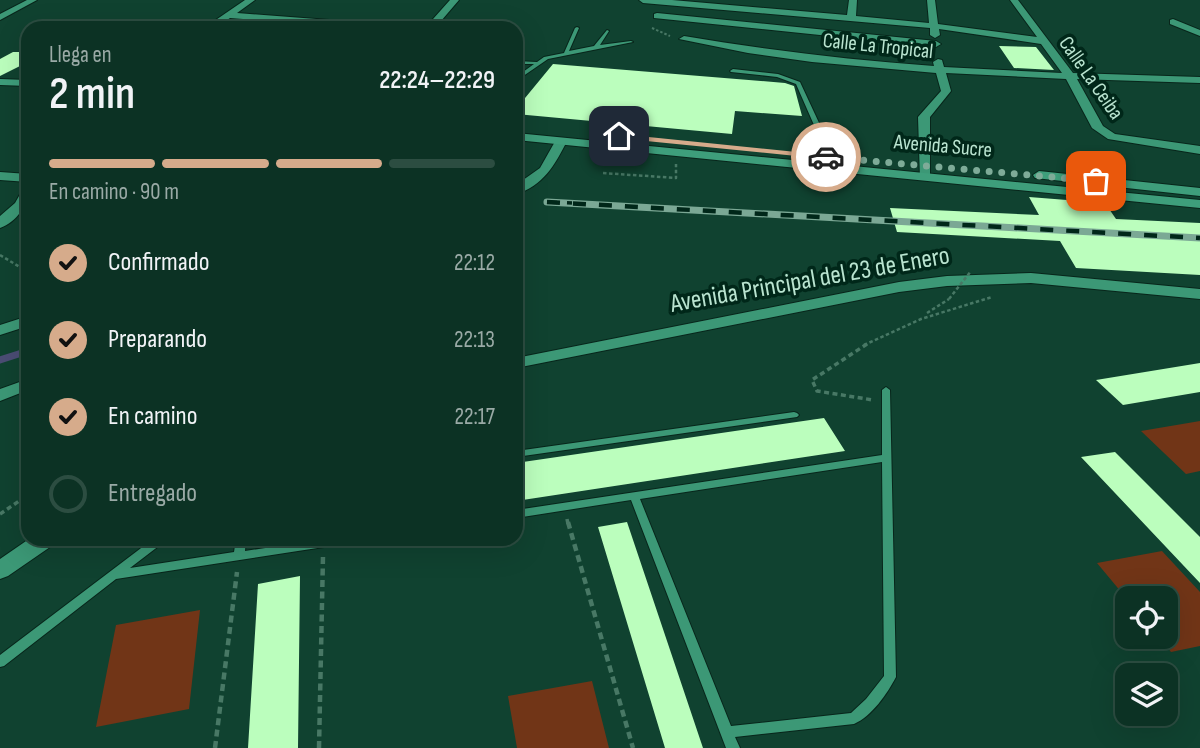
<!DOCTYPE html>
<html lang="es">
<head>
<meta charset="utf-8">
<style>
  :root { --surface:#0c3224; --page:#1a3e31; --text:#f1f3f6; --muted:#9aaaa6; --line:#2c4d41; --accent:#d6ab8b }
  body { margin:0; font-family:"Sofia Sans Condensed",sans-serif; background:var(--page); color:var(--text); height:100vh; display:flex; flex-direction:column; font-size:26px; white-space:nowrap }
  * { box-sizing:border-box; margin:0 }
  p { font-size:23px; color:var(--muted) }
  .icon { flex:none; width:38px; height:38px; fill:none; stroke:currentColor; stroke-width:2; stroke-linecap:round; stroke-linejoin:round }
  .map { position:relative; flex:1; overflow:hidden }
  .drawer { position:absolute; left:21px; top:21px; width:502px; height:525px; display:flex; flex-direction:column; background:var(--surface); border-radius:21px; box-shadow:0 7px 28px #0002,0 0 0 2px var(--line) }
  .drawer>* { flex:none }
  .tools { position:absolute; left:1115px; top:586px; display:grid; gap:14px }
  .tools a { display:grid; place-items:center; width:63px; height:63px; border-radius:14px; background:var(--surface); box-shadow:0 7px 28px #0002,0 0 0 2px var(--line); font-size:35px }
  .pin { position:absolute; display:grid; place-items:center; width:60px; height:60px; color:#fff; margin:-30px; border-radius:14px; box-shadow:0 4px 10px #0006 }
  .courier { position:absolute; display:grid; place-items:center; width:70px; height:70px; margin:-35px; border:5px solid #d6ab8b; border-radius:50%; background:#fff; color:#222; box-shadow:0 2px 9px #0007 }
  .summary em { font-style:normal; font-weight:600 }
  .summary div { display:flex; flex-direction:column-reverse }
  .summary { display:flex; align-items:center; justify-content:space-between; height:119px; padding:0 28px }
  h1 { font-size:46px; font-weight:600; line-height:52px }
  .bar { display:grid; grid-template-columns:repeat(4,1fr); gap:10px 7px; align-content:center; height:84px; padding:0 28px }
  .bar i { height:9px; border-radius:5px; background:var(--line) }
  .bar .active { background:var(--accent) }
  .bar p { grid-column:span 4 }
  ol { padding:0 28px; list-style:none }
  li { display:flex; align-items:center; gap:21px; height:77px }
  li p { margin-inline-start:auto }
  li .icon { padding:7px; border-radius:50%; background:var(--accent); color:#111; stroke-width:4 }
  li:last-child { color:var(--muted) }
  li i { width:38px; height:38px; border:4px solid var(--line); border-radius:50% }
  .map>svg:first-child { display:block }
  .green { fill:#713517 }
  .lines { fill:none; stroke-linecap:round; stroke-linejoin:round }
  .stream { stroke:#4b4d74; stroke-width:7 }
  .building { fill:#bbfebd }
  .lane-casing { stroke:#08261b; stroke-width:2 }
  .street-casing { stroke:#08261b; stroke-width:2 }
  .secondary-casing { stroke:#08261b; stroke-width:2 }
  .primary-casing { stroke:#08261b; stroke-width:2 }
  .path-far3 { stroke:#487865; stroke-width:2; stroke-dasharray:2.5 2; stroke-linecap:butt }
  .path-far2 { stroke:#487865; stroke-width:2.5; stroke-dasharray:3.5 2.5; stroke-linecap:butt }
  .path-far1 { stroke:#487865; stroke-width:3.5; stroke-dasharray:5 3.5; stroke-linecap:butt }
  .path { stroke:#487865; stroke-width:4.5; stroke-dasharray:7 4.5; stroke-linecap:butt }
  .lane { fill:#3c9876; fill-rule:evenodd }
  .street { fill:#3c9876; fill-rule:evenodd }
  .secondary { fill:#3c9876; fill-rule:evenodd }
  .primary { fill:#3e9e7b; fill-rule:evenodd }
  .rail-far1-casing { stroke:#7ba895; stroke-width:5 }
  .rail-casing { stroke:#7ba895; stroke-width:7 }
  .rail-far1 { stroke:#002719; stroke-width:3.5; stroke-dasharray:10; stroke-linecap:butt }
  .rail { stroke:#002719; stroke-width:4.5; stroke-dasharray:13; stroke-linecap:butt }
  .path-bridge { stroke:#487865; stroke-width:2.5; stroke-dasharray:3.5 2.5; stroke-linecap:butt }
  .route { fill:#d6ab8b }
  .done { stroke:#7eab98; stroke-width:7; stroke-dasharray:0 12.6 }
  .labels { text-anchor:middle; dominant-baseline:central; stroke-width:7; stroke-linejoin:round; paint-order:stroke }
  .far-street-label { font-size:21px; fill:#b9e4d0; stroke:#002719 }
  .street-label { font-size:26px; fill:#b9e4d0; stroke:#002719 }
</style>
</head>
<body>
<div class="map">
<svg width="1200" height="748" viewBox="0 0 1200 748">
  <rect width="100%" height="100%" fill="#104230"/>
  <!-- green -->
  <path class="green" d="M1200 421V471L1186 474 1141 431Z
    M1162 551 1200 592V646L1171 652 1159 637H1166V598L1127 599 1097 563Z
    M200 610 189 709 96 727 116 625Z
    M592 681 609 748H517L508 696Z"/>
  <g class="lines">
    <!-- stream -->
    <path class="stream" d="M0 360 28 351"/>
  </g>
  <!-- building -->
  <path class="building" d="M999 46 1036 47 1054 70 1014 68Z
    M13 52H28V62L0 76V59Z
    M553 64 785 83 794 86 802 116 735 111 732 134 516 114V109Z
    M1029 197 1105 203 1116 219 1200 223V275L1076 268 1060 241 897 232 890 208 1039 215Z
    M1200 363V392L1123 405 1096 380Z
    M824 418 845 451 516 501V463Z
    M1115 452 1200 537V583L1081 457Z
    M627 522 703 748H665L598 527Z
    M300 576 298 748H248L258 584Z"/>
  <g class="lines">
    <defs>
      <path id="lane" d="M577 27 579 28 569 51 594 46 607 30 609 31 600 45 631 41 633 42 548 59 516 81V77L534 64H516V61L537 62 544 57 564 53 575 28Z
        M733 69 778 74 800 82 820 125 823 158 818 157 814 125 796 84 777 77 731 72 730 71Z
        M886 387 890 390 896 677C887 694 872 716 854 724L735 737 740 748H726L631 500 516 518V510L882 455V390ZM882 462 884 676 866 699 851 713 731 726 640 499Z
        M794 412 797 413 799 415 797 417 516 457V451Z
        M153 539H165L164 542 130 568 234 552 236 539H246L245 551 324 539H355L354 542 350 543 116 579 4 666 0 667V655Z"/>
      <path id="street" d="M27 0H37L0 20V14Z
        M245 0H255L237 13 395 25 400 28H360L230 18 215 28H204Z
        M450 0H459L435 28H425Z
        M639 0H672L847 15 849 0H857L856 16 929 23 927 0H935L938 24 1037 37 1010 0H1018L1073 73 1200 77V83L1077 79 1103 126 1115 134 1200 146V154L1108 139 1092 128 1066 79 946 73 951 91 930 117V176L924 180 920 179 918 117 941 91 936 73 812 62 748 53 679 39 684 36C767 50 850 60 934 66L933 62 938 59 942 60 944 67 1062 73 1041 44 939 29 940 35 935 38 930 35V28L643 3Z
        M657 13 936 41 941 44 936 47 654 18V14Z
        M1173 19 1200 30V36L1170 24V20Z
        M0 172 28 174V182L0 180Z
        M28 188C28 205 17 222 0 228V216L15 203 23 189Z
        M1031 273 1200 289V299L1031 283 947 286 899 292 516 368V358L899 282 947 276Z
        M28 316V326L0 335V325Z
        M29 539H56L53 545 8 576 0 579V559Z"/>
      <path id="secondary" d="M557 138 567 141C555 165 543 186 516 194V185L540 168Z
        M28 379V390L0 401V389Z"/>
      <path id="primary" d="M0 79 28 80V86L0 85Z
        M516 133 1200 200V208L516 140Z
        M1039 171 1200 188V196L1035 178 1033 175Z"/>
    </defs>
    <!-- lane casing -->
    <use href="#lane" class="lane-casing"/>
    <!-- street casing -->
    <use href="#street" class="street-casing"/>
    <!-- secondary casing -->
    <use href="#secondary" class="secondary-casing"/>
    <!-- primary casing -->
    <use href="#primary" class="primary-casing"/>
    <!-- path-far3 -->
    <path class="path-far3" d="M652 28 670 36"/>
    <!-- path-far2 -->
    <path class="path-far2" d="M603 173 676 178V164
      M0 255 28 272
      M927 313 949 299
      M864 345 921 319 992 297"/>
    <!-- path-far1 -->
    <path class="path-far1" d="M867 344 812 380 817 391 873 400
      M0 514 28 495
      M567 519 568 524"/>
    <!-- path -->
    <path class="path" d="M568 522 633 748
      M215 748 237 572
      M319 748 323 556"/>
    <!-- lane -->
    <use href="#lane" class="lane"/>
    <!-- street -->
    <use href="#street" class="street"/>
    <!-- secondary -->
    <use href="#secondary" class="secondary"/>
    <!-- primary -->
    <use href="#primary" class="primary"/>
    <defs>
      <path id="rail-far1" d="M547 202 572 203"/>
      <path id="rail" d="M547 202 1200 238"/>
    </defs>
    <!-- rail-far1 casing -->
    <use href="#rail-far1" class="rail-far1-casing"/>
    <!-- rail casing -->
    <use href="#rail" class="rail-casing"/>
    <!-- rail-far1 -->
    <use href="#rail-far1" class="rail-far1"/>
    <!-- rail -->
    <use href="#rail" class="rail"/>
    <!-- path-bridge -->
    <path class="path-bridge" d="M1073 165 1081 201
      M949 299 971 271"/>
  </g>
  <!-- route -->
  <path class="route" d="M619 134 826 155 830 157 826 159 616 138Z"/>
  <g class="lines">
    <!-- done -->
    <path class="done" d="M826 157 1096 181"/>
  </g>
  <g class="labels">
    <!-- far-street labels -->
    <g class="far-street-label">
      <text transform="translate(878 46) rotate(6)">Calle La Tropical</text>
      <text transform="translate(1091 78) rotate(55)">Calle La Ceiba</text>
      <text transform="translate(943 146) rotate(5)">Avenida Sucre</text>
    </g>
    <!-- street labels -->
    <g class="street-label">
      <text transform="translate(810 280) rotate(-10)">Avenida Principal del 23 de Enero</text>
    </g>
  </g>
</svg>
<div class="tools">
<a><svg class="icon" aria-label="locate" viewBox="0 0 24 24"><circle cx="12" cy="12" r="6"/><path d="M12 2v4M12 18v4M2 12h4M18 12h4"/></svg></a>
<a><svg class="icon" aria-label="layers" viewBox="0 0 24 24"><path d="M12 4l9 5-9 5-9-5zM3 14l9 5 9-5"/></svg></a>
</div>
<div class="pin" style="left:1096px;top:181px;background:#ea580c"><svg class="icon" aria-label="bag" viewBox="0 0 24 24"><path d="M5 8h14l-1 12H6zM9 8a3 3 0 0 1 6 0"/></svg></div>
<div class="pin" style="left:619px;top:136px;background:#1f2937"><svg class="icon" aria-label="home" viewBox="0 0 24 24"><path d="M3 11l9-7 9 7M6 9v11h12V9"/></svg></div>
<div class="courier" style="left:826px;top:157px"><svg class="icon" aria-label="car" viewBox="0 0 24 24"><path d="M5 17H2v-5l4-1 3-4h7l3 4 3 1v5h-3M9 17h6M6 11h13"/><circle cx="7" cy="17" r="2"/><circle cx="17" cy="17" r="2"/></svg></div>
<section class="drawer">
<div class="summary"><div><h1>2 min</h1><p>Llega en</p></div><em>22:24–22:29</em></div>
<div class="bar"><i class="active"></i><i class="active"></i><i class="active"></i><i></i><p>En camino · 90 m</p></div>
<ol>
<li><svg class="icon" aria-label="check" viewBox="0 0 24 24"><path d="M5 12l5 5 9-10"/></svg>Confirmado<p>22:12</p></li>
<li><svg class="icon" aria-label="check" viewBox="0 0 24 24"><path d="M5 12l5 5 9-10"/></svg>Preparando<p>22:13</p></li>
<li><svg class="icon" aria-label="check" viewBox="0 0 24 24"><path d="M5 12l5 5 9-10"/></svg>En camino<p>22:17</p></li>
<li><i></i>Entregado</li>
</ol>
</section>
</div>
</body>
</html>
